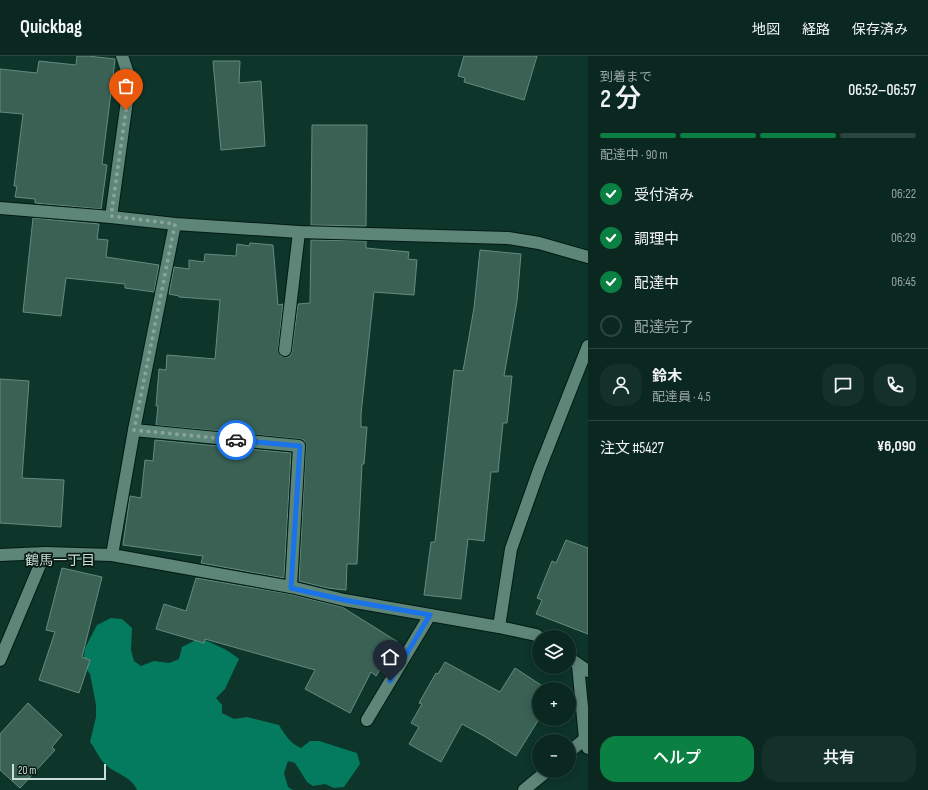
<!DOCTYPE html>
<html lang="ja">
<head>
<meta charset="utf-8">
<style>
  :root { --surface:#0a2820; --page:#133029; --text:#f1f3f6; --muted:#99a6a5; --line:#2a443e; --accent:#0b8043 }
  body { margin:0; font-family:"Sofia Sans Condensed","Noto Sans JP",sans-serif; background:var(--page); color:var(--text); height:100vh; display:flex; flex-direction:column; font-size:15px; white-space:nowrap }
  * { box-sizing:border-box; margin:0 }
  p { font-size:13px; color:var(--muted) }
  .icon { flex:none; width:22px; height:22px; fill:none; stroke:currentColor; stroke-width:2; stroke-linecap:round; stroke-linejoin:round }
  .map { position:relative; flex:1; overflow:hidden }
  .sheet { display:flex; flex-direction:column; background:var(--surface); width:340px }
  .sheet>* { flex:none }
  .tools { position:absolute; left:532px; top:574px; display:grid; gap:8px }
  .tools a { display:grid; place-items:center; width:44px; height:44px; border-radius:50%; background:var(--surface); box-shadow:0 2px 10px #0003,0 0 0 1px var(--line); font-size:20px }
  .scale { position:absolute; left:12px; bottom:10px; width:94px; box-sizing:border-box; padding-left:4px; border:2px solid #c9ded6; border-top:0; font-size:11px; line-height:14px; white-space:nowrap; color:#c9ded6; -webkit-text-stroke:3px #091914; paint-order:stroke }
  .pin { position:absolute; display:grid; place-items:center; width:34px; height:34px; color:#fff; margin:-41px -17px; border-radius:50% 50% 50% 0; rotate:-45deg; box-shadow:0 0 4px #0007 }
  .pin .icon { rotate:45deg }
  .courier { position:absolute; display:grid; place-items:center; width:40px; height:40px; margin:-20px; border:3px solid #1a73e8; border-radius:50%; background:#fff; color:#222; box-shadow:0 1px 5px #0007 }
  .summary em { font-style:normal; font-weight:600 }
  .summary div { display:flex; flex-direction:column-reverse }
  .summary { display:flex; align-items:center; justify-content:space-between; height:68px; padding:0 12px }
  h1 { font-size:26px; font-weight:600; line-height:30px }
  .bar { display:grid; grid-template-columns:repeat(4,1fr); gap:6px 4px; align-content:center; height:48px; padding:0 12px }
  .bar i { height:5px; border-radius:3px; background:var(--line) }
  .bar .on { background:var(--accent) }
  .bar p { grid-column:span 4 }
  .line { display:flex; align-items:center; gap:10px; padding:0 12px; border-top:1px solid var(--line) }
  .line div { flex:1 }
  .round { display:grid; place-items:center; flex:none; width:42px; height:42px; border-radius:16px; background:var(--page) }
  ol { padding:0 12px; list-style:none }
  li { display:flex; align-items:center; gap:12px; height:44px }
  li p { margin-inline-start:auto }
  li .icon { padding:4px; border-radius:50%; background:var(--accent); color:#fff; stroke-width:4 }
  li:last-child { color:var(--muted) }
  li i { width:22px; height:22px; border:2px solid var(--line); border-radius:50% }
  .action { display:flex; gap:8px; margin-top:auto; padding:8px 12px }
  .action a { flex:1; height:46px; border-radius:16px; background:var(--accent); color:#fff; font-size:16px; font-weight:600; line-height:46px; text-align:center }
  .action a+a { background:var(--page); color:var(--text) }
  header { display:flex; align-items:center; gap:24px; box-sizing:border-box; height:56px; padding:0 20px; background:var(--surface); border-bottom:1px solid var(--line) }
  header strong { font-size:19px }
  nav { display:flex; gap:22px; margin-inline-start:auto; font-size:14px }
  main { display:flex; flex:1; min-height:0 }
  .map>svg:first-child { display:block }
  .forest { fill:#047a5f }
  .building { fill:#3a6154; stroke:#648c7e }
  .lines { fill:none; stroke-linecap:round; stroke-linejoin:round }
  .lane-casing { stroke:#001b13; stroke-width:14 }
  .street-casing { stroke:#001b13; stroke-width:14 }
  .lane { stroke:#5e8678; stroke-width:12 }
  .street { stroke:#5e8678; stroke-width:12 }
  .done { stroke:#87a39a; stroke-width:4; stroke-dasharray:0 7.2 }
  .route { stroke:#1a73e8; stroke-width:5 }
  .labels { text-anchor:middle; dominant-baseline:central; stroke-width:3.5; stroke-linejoin:round; paint-order:stroke }
  .neighbourhood-label { font-size:14px; fill:#c9ded6; stroke:#091914 }
</style>
</head>
<body>
<header>
<strong>Quickbag</strong>
<nav><a>地図</a><a>経路</a><a>保存済み</a></nav>
</header>
<main>
<div class="map">
<svg width="588" height="734" viewBox="0 0 588 734">
  <rect width="100%" height="100%" fill="#0d352a"/>
  <!-- forest -->
  <path class="forest" d="M111 562 122 563 132 572 131 594 134 605 141 610 154 605 169 607 179 603 182 591 200 582C214 588 227 593 239 603L225 633 216 642 222 649V657L234 663 247 661 279 669C285 679 290 687 301 692L310 685H319L357 697 360 708 344 731 334 732 325 728 313 730 307 726 295 707 288 705 284 717 288 731 293 734H137C132 720 114 718 104 707 99 702 95 692 90 686L96 661V649L90 618 83 608 85 592 97 569Z"/>
  <!-- building -->
  <path class="building" d="M77 0H88L115 3V4L102 108 107 109 101 153 35 147V143L15 141 17 130H14L23 58 0 56V13L37 17 39 5 76 9Z
    M464 0H537L524 44 464 26 465 22 458 20Z
    M213 5H240L239 27 261 25 265 90 221 94Z
    M312 69H367L366 170 311 169Z
    M33 162 99 168 97 183 108 184 106 201 159 209 154 236 125 232V228L66 222 61 260 23 256Z
    M311 184 366 185V192L409 196 408 203 417 204 414 239 374 236 361 358V371H367L364 408H362L357 508H347L346 534 327 532 299 525 306 390 304 384 300 383 156 369 158 350H156L159 313 166 314 167 299 215 303 220 244 179 241V240L169 238 174 211 189 213V204L204 206 205 198 236 200 237 188 249 190 250 187 273 189 278 249 283 248 278 294 281 300 288 301 291 299 292 295 298 248 310 247Z
    M480 194 521 198 517 245 504 320H512L507 367H503L498 416H491L484 485 468 483 461 543 424 539 431 486H435L454 314 463 315 474 252Z
    M0 323 29 325 22 422 64 424 61 471 0 467Z
    M155 384 291 397 284 522 201 507 203 500 123 489 130 440 141 442 145 404 153 405Z
    M566 484 588 492V578L536 558 542 544 537 542 552 505 556 507Z
    M62 512 102 521 82 601 90 604 79 637 39 624 55 576 46 574Z
    M196 522 289 538 342 551 398 586 376 620 371 616 350 657 305 633 315 614 205 583 204 587 156 573 164 548 186 555Z
    M445 606 500 636 515 612 547 633H539V663L516 700 484 680 462 668 441 706 409 688 419 671 411 667 422 648 419 647 436 617 438 618Z
    M28 647 62 679 52 691 55 694 20 732 0 714V678Z"/>
  <g class="lines">
    <defs>
      <path id="lane" d="M285 294 299 176
        M134 374 299 390 291 531
        M0 604 45 497
        M367 664 430 559
        M569 696 585 683
        M524 734 547 715"/>
      <path id="street" d="M0 152 111 161 175 168 299 176 508 182 539 187 588 201
        M111 161 130 23 122 0
        M0 499 45 497 112 499 291 531 344 544 499 571 536 579 539 581
        M112 499 134 374 175 168
        M499 571 511 493 539 414 588 290
        M569 602 588 615
        M578 609 585 683 588 692"/>
    </defs>
    <!-- lane casing -->
    <use href="#lane" class="lane-casing"/>
    <!-- street casing -->
    <use href="#street" class="street-casing"/>
    <!-- lane -->
    <use href="#lane" class="lane"/>
    <!-- street -->
    <use href="#street" class="street"/>
  </g>
  <g class="lines">
    <!-- done -->
    <path class="done" d="M126 54 111 160 175 168 134 374 236 384"/>
    <!-- route -->
    <path class="route" d="M236 384 300 390 291 532 344 544 430 559 390 625"/>
  </g>
  <g class="labels">
    <!-- neighbourhood labels -->
    <g class="neighbourhood-label">
      <text x="60" y="504">鶴馬一丁目</text>
    </g>
  </g>
</svg>
<div class="tools">
<a><svg class="icon" aria-label="layers" viewBox="0 0 24 24"><path d="M12 4l9 5-9 5-9-5zM3 14l9 5 9-5"/></svg></a>
<a>+</a>
<a>−</a>
</div>
<div class="scale">20 m</div>
<div class="pin" style="left:126px;top:54px;background:#ea580c"><svg class="icon" aria-label="bag" viewBox="0 0 24 24"><path d="M5 8h14l-1 12H6zM9 8a3 3 0 0 1 6 0"/></svg></div>
<div class="pin" style="left:390px;top:625px;background:#1f2937"><svg class="icon" aria-label="home" viewBox="0 0 24 24"><path d="M3 11l9-7 9 7M6 9v11h12V9"/></svg></div>
<div class="courier" style="left:236px;top:384px"><svg class="icon" aria-label="car" viewBox="0 0 24 24"><path d="M5 17H2v-5l4-1 3-4h7l3 4 3 1v5h-3M9 17h6M6 11h13"/><circle cx="7" cy="17" r="2"/><circle cx="17" cy="17" r="2"/></svg></div>
</div>
<section class="sheet">
<div class="summary"><div><h1>2 分</h1><p>到着まで</p></div><em>06:52–06:57</em></div>
<div class="bar"><i class="on"></i><i class="on"></i><i class="on"></i><i></i><p>配達中 · 90 m</p></div>
<ol>
<li><svg class="icon" aria-label="check" viewBox="0 0 24 24"><path d="M5 12l5 5 9-10"/></svg>受付済み<p>06:22</p></li>
<li><svg class="icon" aria-label="check" viewBox="0 0 24 24"><path d="M5 12l5 5 9-10"/></svg>調理中<p>06:29</p></li>
<li><svg class="icon" aria-label="check" viewBox="0 0 24 24"><path d="M5 12l5 5 9-10"/></svg>配達中<p>06:45</p></li>
<li><i></i>配達完了</li>
</ol>
<div class="line" style="height:72px"><a class="round"><svg class="icon" aria-label="person" viewBox="0 0 24 24"><circle cx="12" cy="8" r="4"/><path d="M4 21q1-7 8-7t8 7"/></svg></a><div><b>鈴木</b><p>配達員 · 4.5</p></div><a class="round"><svg class="icon" aria-label="chat" viewBox="0 0 24 24"><path d="M4 5h16v11H9l-5 4z"/></svg></a><a class="round"><svg class="icon" aria-label="phone" viewBox="0 0 24 24"><path d="M5 4h4l2 5-3 2q2 4 5 5l2-3 5 2v4C11 20 4 13 5 4z"/></svg></a></div>
<div class="line" style="height:52px"><div>注文 #5427</div><b>¥6,090</b></div>
<div class="action"><a>ヘルプ</a><a>共有</a></div>
</section>
</main>
</body>
</html>
